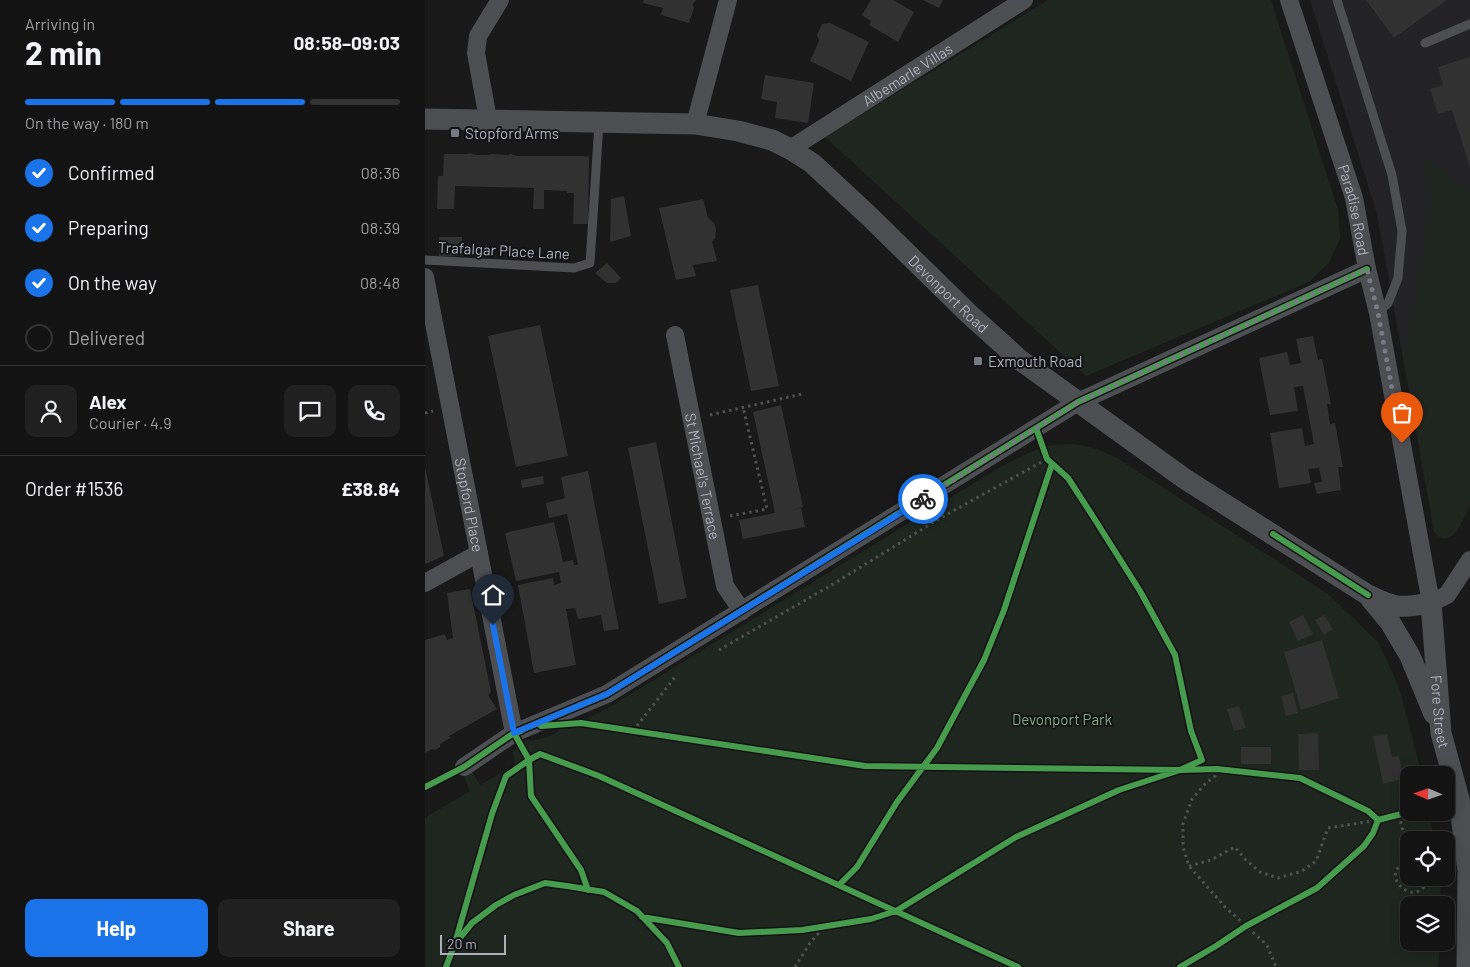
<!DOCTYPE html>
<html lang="en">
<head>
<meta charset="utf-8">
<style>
  :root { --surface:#131313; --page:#202021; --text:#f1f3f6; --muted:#9d9ea0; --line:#323233; --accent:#1a73e8 }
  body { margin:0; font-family:Barlow,sans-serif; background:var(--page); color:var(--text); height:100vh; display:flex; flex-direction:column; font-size:19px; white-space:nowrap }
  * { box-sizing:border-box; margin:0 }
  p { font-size:16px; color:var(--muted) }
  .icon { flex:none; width:28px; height:28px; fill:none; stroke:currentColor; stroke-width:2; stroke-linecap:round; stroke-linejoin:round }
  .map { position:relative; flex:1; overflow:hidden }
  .details { display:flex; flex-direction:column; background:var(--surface); width:425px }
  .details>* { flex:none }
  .needle { width:32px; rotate:272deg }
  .tools { position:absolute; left:975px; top:766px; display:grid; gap:10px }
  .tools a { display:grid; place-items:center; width:55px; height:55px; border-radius:10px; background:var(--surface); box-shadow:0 2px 12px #0003,0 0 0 1px var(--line); font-size:25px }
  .scale { position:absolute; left:15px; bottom:12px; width:66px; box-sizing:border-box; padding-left:5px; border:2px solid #aaafba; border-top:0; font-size:14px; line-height:18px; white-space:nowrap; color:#aaafba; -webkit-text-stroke:4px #131315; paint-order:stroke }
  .pin { position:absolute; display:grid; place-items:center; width:42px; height:42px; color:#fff; margin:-51px -21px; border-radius:50% 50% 50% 0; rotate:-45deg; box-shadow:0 0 5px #0007 }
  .pin .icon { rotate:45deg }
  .courier { position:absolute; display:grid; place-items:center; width:50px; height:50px; margin:-25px; border:4px solid #1a73e8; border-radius:50%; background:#fff; color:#222; box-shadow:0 1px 6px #0007 }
  .overview em { font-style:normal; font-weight:700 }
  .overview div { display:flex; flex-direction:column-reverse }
  .overview { display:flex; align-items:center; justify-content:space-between; height:85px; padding:0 25px }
  h1 { font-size:32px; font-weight:700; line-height:38px }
  .bar { display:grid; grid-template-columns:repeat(4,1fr); gap:8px 5px; align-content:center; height:60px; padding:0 25px }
  .bar i { height:6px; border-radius:4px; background:var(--line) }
  .bar .current { background:var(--accent) }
  .bar p { grid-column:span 4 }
  .line { display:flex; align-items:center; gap:12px; padding:0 25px; border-top:1px solid var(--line) }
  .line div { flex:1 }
  .round { display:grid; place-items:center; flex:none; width:52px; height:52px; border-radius:10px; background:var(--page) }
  ol { padding:0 25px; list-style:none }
  li { display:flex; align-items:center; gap:15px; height:55px }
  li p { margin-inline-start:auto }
  li .icon { padding:5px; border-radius:50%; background:var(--accent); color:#fff; stroke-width:4 }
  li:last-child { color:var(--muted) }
  li i { width:28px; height:28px; border:2px solid var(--line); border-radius:50% }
  .primary-button { display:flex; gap:10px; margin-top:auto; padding:10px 25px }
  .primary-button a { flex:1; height:58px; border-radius:10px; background:var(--accent); color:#fff; font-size:20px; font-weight:700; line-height:58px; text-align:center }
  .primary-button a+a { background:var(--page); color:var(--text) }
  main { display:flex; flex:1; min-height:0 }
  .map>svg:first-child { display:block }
  .built { fill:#232325 }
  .green { fill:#1f261f }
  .building { fill:#313131 }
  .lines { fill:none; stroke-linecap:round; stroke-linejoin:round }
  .path { stroke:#4f5054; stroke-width:3; stroke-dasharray:2.5 4; stroke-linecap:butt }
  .service { stroke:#4d4e52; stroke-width:9 }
  .minor { stroke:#4d4e52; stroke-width:18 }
  .tertiary { stroke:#4d4e52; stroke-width:21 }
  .cycleway-casing { stroke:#131315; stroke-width:9 }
  .cycleway { stroke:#469c4c; stroke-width:6 }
  .done { stroke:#777a82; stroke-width:5; stroke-dasharray:0 9 }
  .route { stroke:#1a73e8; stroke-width:6 }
  .poi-dot { fill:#777a82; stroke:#131315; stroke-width:2 }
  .labels { text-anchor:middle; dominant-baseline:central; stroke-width:4; stroke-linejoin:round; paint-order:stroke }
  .street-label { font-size:15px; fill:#aaafba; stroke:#131315 }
  .poi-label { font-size:15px; fill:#aaafba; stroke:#131315; text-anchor:start }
  .park-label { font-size:15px; fill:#80a581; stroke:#131315 }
</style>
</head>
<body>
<main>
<section class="details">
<div class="overview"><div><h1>2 min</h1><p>Arriving in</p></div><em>08:58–09:03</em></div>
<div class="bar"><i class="current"></i><i class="current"></i><i class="current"></i><i></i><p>On the way · 180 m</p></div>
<ol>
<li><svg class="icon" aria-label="check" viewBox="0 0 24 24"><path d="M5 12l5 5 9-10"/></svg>Confirmed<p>08:36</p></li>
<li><svg class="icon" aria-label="check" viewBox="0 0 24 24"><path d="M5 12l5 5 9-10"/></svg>Preparing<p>08:39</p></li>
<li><svg class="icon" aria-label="check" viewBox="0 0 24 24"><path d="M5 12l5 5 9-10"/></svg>On the way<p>08:48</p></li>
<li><i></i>Delivered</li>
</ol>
<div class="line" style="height:90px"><a class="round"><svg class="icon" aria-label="person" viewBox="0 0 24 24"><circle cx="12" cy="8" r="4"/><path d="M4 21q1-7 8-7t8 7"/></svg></a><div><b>Alex</b><p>Courier · 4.9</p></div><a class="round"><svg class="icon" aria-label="chat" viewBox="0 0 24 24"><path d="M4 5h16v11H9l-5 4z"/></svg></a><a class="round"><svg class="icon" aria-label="phone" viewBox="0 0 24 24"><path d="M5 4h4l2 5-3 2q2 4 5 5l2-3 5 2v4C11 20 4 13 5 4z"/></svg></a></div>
<div class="line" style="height:65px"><div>Order #1536</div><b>£38.84</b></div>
<div class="primary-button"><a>Help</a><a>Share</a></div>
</section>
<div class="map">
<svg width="1045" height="967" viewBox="0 0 1045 967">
  <rect width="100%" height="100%" fill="#191919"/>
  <!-- built -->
  <path class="built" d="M885 0H1045V506L1033 529 1027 536 1020 538 1013 535 1009 531 952 214Z"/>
  <!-- green -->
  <path class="green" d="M623 0H846L913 210 915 238 904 263 884 282 661 376 400 137Z
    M999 159 1045 192V506C1039 517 1025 554 1009 531L979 360 1005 215V187Z
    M650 444 672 449 692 458 903 594 953 642 974 687 997 775H984V812L1004 813 1009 840H984V878H1015L1016 905H984V942L1015 943 1013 967H0V818L45 791 39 777 47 772 55 785 90 765 88 752C99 734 105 744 119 738 127 736 134 730 141 726L143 729 188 705 575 467 603 453 625 445Z"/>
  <!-- building -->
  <path class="building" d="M219 0H271L267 5 269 7 264 23 236 15 238 8 218 3Z
    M446 0H468L489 12 473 42 444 25 446 21 437 15Z
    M498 0H518L514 8Z
    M941 0H1022L969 38Z
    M405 23 444 42 426 81 385 61 394 41 392 35 397 24Z
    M1045 57V168L1027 110 1013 114 1005 89 1018 85 1013 67Z
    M340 75 389 83 383 123 350 118 352 102 336 99Z
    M44 153 51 155H64L65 154 83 155 85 154 91 156H158L164 157 163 224H148L149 193H142V191L119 190V209H108L109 188 30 186 29 209H12L13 176H18L19 154H43Z
    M199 196 206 236 185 242 186 199Z
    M278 199 283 218 289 223 291 229 290 239 287 241 292 261 268 265 271 276 251 280 234 208Z
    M14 237H37L38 256H14Z
    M182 263 196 278 191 283H182L170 273Z
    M333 285 354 386 326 391 305 290Z
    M115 325 143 456 91 467 63 336Z
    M888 336 893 360 897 359 906 404H902L905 424 910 423 918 467H913L916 490 892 494 889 483 897 482 894 468 883 469 886 483 854 488 845 433 877 428 880 446 889 444 878 386 869 387 873 411 845 415 834 358 862 352 865 365 876 363 871 339Z
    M356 405 378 507 366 509 376 508 380 527 318 539 314 520 350 513 328 412Z
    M231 442 262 598 234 604 203 448Z
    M0 467 19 556 0 564Z
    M163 471 194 629 179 631 176 615 153 619 150 608 141 609 151 665 109 673 93 585 128 578 129 585 136 583 134 572 91 581 80 533 129 522 138 562 148 560 149 565H153L142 514 124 518 121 503 140 498 136 477Z
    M118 476 119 484 97 488 96 480Z
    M45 589 66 692 63 695 72 709 24 736 25 738 15 744V747L10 750 7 749 0 753V640L20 634 22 640 28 638 22 593Z
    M878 615 888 634 873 641 864 622Z
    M899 615 908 629 899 635 890 620Z
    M897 640 914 698 876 710 859 652Z
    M868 693 873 713 861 716 856 696Z
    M814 706 821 728 809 731 802 709Z
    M893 733 894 770H874L873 734Z
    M962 734 967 757 974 756 979 779 958 784 948 736Z
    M816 747H846V764H816Z"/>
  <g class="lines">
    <!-- path -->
    <path class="path" d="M0 413 8 411
      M285 415 377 394
      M305 516 342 509 318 407
      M294 650 405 586 517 517 622 459
      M208 731 250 677
      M792 769 790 776 780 784 767 799 758 824V847L764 866 800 907 842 945 851 967
      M974 815 984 856
      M984 860C948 874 994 913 1003 878
      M764 866 786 860 810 847 821 860 835 872 853 878 877 871 891 861 903 828 953 820
      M370 967 385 943 400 926"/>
    <!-- service -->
    <path class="service" d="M912 0 967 175 977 231 973 278 963 303 953 313
      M1000 43 1045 24
      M0 260 149 268 165 263 174 123"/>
    <!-- minor -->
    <g class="minor">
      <path id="s1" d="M864 0 929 198 942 269 953 313 1006 603 1022 595 1045 560"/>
      <path d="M63 119 51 53 53 36 75 0"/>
      <path d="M270 124 303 0"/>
      <path id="s2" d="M365 149 599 0"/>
      <path id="s3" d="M0 277 89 733"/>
      <path id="s4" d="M250 335 300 586 317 611"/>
      <path d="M0 583 54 553"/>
      <path d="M39 767 89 733 182 694 653 402 942 269"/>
    </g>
    <!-- tertiary -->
    <g class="tertiary">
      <path id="s5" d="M0 119 270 124 313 131 347 140 365 149 387 163 444 216 543 313 595 360 760 479 943 595C971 609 975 608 1006 603L1016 733 1034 799 1043 871 1042 967"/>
      <path d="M946 599 965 622 985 656 1009 714"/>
    </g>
    <defs>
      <path id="cycleway" d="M848 534 943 595
        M116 726 156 723 440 766 755 770 792 769 875 778 943 811 953 820
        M96 731 89 733 104 760 106 796 156 870 163 890
        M0 787 39 767 89 733 182 694 653 402 942 269
        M414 885 432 867 472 802 512 748 559 660 579 610 627 464
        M217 917 314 933 377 930 446 919 471 911 591 837 694 790 755 770 777 760 766 731 750 655 715 591 667 515 643 478 622 459 611 428
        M34 939 47 923 71 905 89 895 120 883 142 886 179 892 212 911 242 943 254 967
        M21 967 30 943 67 814 81 776 104 760 115 754 174 776 593 967
        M755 967 791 946 821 926 892 888 939 846 948 833 953 820 984 812"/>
    </defs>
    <!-- cycleway casing -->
    <use href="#cycleway" class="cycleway-casing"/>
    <!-- cycleway -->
    <use href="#cycleway" class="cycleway"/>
  </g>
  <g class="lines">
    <!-- done -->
    <path class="done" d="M498 499 653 402 942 269 953 313 977 443"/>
    <!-- route -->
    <path class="route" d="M68 625 89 733 182 694 498 499"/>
  </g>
  <!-- markers -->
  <g class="poi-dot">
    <rect x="25" y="128" width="10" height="10" rx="2.5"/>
    <rect x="548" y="356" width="10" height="10" rx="2.5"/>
  </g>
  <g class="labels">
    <!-- street labels -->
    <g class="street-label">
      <text stroke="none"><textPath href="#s2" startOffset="139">Albemarle Villas</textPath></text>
      <text stroke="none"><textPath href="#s1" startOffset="220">Paradise Road</textPath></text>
      <text transform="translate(79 250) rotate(3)">Trafalgar Place Lane</text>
      <text stroke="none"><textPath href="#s5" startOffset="584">Devonport Road</textPath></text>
      <text stroke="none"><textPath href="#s4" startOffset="144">St Michael's Terrace</textPath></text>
      <text stroke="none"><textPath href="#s3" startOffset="232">Stopford Place</textPath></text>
      <text stroke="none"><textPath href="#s5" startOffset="1276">Fore Street</textPath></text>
    </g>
    <!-- poi labels -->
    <g class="poi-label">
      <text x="40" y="133">Stopford Arms</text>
      <text x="563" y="361">Exmouth Road</text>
    </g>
    <!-- park labels -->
    <g class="park-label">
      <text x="637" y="719">Devonport Park</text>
    </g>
  </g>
</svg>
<div class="tools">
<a><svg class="needle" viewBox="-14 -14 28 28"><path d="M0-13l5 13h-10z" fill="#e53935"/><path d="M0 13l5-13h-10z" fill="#9d9ea0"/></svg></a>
<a><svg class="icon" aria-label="locate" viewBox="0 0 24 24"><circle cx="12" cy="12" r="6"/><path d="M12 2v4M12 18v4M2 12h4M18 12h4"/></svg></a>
<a><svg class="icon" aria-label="layers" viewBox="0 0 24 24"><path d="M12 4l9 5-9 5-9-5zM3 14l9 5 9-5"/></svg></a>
</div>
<div class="scale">20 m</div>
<div class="pin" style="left:977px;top:443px;background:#ea580c"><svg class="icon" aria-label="bag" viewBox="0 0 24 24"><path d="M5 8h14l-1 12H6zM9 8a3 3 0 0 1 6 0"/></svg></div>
<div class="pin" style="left:68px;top:625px;background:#1f2937"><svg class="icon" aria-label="home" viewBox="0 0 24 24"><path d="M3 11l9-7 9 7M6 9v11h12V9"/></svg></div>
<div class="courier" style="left:498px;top:499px"><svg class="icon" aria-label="bike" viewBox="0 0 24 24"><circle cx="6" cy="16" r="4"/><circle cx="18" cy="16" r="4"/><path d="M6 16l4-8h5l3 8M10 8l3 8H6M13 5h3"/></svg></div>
</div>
</main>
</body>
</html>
